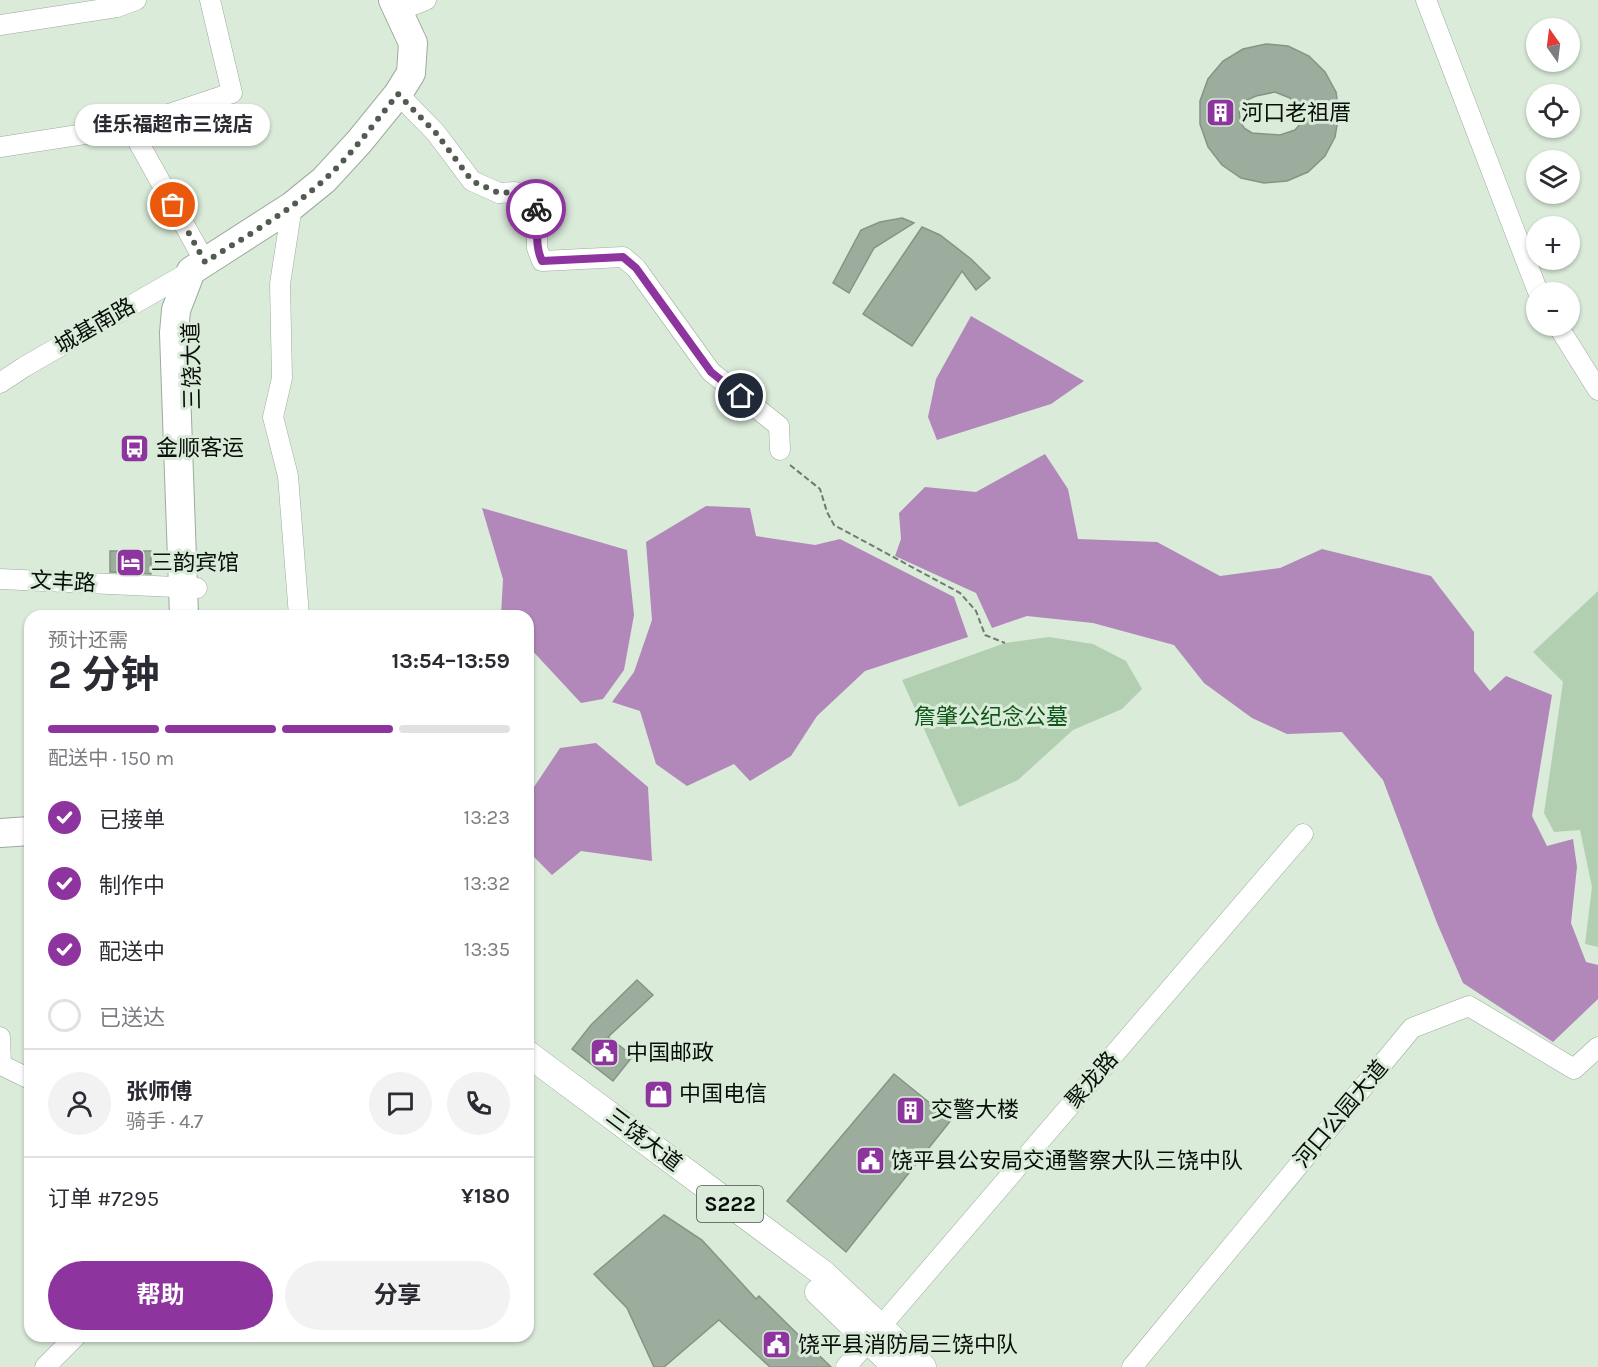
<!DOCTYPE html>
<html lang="zh">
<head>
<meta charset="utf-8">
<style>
  :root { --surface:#fff; --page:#f2f2f3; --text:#2b2b33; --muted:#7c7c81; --line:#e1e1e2; --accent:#8e349f }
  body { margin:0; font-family:Karla,"Noto Sans SC",sans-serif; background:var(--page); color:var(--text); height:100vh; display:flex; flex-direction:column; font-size:22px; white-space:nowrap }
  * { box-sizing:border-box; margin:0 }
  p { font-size:20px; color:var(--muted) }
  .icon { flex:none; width:33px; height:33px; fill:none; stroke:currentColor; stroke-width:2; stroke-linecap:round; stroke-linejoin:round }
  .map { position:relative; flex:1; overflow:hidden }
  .panel { position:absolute; left:24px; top:610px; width:510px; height:732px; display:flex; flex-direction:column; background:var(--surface); border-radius:18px; box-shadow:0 2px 4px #0004 }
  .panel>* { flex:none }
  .needle { width:39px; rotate:346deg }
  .buttons { position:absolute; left:1526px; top:18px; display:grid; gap:12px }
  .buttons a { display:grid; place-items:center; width:54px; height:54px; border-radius:50%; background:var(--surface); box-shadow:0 2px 4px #0004; font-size:30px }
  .pin { position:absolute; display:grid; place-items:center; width:51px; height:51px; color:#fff; margin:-26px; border:3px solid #fff; border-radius:50%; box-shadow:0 2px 6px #0007 }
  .courier { position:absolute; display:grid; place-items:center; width:60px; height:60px; margin:-30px; border:4px solid #8e349f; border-radius:50%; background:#fff; color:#222; box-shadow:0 2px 8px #0007 }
  .bubble { position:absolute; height:42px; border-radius:21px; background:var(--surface); box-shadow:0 2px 4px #0004; font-size:20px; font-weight:700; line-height:42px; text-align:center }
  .overview em { font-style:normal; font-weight:700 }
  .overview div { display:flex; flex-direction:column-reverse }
  .overview { display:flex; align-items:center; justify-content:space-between; height:102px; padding:0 24px }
  h1 { font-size:39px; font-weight:700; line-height:45px }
  .bar { display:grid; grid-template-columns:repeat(4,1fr); gap:9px 6px; align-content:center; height:72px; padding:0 24px }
  .bar i { height:8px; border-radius:4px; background:var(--line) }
  .bar .selected { background:var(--accent) }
  .bar p { grid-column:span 4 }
  .line { display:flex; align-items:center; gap:15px; padding:0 24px; border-top:2px solid var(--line) }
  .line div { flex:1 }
  .round { display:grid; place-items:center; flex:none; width:63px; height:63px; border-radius:32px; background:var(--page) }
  ol { padding:0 24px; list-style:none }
  li { display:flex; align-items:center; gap:18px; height:66px }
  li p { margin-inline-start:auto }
  li .icon { padding:6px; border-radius:50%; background:var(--accent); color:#fff; stroke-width:4 }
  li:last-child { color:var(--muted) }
  li i { width:33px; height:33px; border:3px solid var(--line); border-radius:50% }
  .primary-button { display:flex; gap:12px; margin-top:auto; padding:12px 24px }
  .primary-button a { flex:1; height:69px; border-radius:36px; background:var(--accent); color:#fff; font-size:24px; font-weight:700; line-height:69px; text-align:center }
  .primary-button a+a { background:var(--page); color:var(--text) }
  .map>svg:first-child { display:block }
  .green { fill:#b2d0b1 }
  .water { fill:#b288ba }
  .building { fill:#9dad9d; stroke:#859585; stroke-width:1.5; fill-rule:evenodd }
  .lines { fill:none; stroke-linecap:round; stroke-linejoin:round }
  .minor-casing { stroke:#9cac9c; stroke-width:21 }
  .major-casing { stroke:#9cac9c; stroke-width:27 }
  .highway-casing { stroke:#9cac9c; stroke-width:30 }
  .path { stroke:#717c71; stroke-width:2; stroke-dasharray:6 3; stroke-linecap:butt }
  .minor { stroke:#fff; stroke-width:20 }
  .major { stroke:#fff; stroke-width:26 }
  .highway { stroke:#fff; stroke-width:28 }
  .done { stroke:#525b52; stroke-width:6; stroke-dasharray:0 10.8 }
  .route { stroke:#8e349f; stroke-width:8 }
  .labels { text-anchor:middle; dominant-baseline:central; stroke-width:6; stroke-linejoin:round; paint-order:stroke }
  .shield { fill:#daebda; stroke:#475047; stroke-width:1.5 }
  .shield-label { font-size:21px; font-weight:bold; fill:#080e08 }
  .poi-label { font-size:22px; fill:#080e08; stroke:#daebda; text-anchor:start }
  .street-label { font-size:22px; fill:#080e08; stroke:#daebda }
  .park-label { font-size:22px; fill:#0f5718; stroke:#daebda }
</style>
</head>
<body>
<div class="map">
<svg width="1598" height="1367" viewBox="0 0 1598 1367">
  <rect width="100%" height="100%" fill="#daebda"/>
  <!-- green -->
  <path class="green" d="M1598 591V947L1585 944 1592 887 1580 830 1554 832 1544 813 1563 682 1533 652Z
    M1049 637 1093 644 1126 661 1142 689 1122 709 1073 730 1018 780 959 807 902 680 1005 643Z"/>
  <!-- water -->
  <path class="water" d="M971 316 1084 381 1051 404 937 440 928 417 936 379Z
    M1045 454 1068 489 1078 539 1157 542 1220 576 1280 568 1322 549 1431 576 1474 632V671L1490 691 1506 676 1552 695 1532 816 1547 846 1573 839 1577 867 1571 923 1586 962 1598 965V999L1553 1042 1463 983 1437 923 1383 780 1342 732 1287 734 1252 718 1204 683 1174 645 1093 623 1027 616 992 628 976 593 895 556 901 539 899 513 925 487 976 492Z
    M706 506 750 508 756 536 815 545 840 539 954 597 968 637 865 671 817 716 791 756 750 781 734 764 687 786 656 764 640 711 612 702 634 672 652 620 646 542Z
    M482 508 627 550 634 615 624 670 603 699 581 703 528 646V616H501L503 579Z
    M596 743 648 787 652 861 581 851 552 875 528 851V796L560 748Z"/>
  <!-- building -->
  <path class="building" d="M1266 44 1288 46 1309 56 1325 72 1336 92 1339 114 1335 137 1325 156 1308 172 1287 181 1264 183 1241 178 1222 165 1208 147 1200 124V101L1208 79 1223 61 1243 49ZM1275 92 1290 98 1303 111 1302 122 1295 130 1280 135 1252 133 1244 128 1240 119 1239 110 1245 101 1256 96Z
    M902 218 914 223 874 248 849 293 833 283 861 230 880 222Z
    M922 227 940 235 971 259 990 278 976 290 962 271 912 346 863 314Z
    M110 551H151V574L110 572Z
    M637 980 653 995 608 1037 633 1056 613 1081 572 1049 591 1025Z
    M894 1074 951 1120 846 1252 787 1201Z
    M664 1215 702 1240 756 1299 759 1296 831 1367H770L719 1320 664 1367H654L627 1308 594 1274Z"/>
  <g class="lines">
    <defs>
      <path id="minor" d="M1426 0 1538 292
        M398 11 426 0
        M0 25 117 7 136 0
        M398 94 436 133 472 181 499 193 515 192 533 199 537 212V248L542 261 623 257 636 268 711 372 779 426 780 450
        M130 127 232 93 210 0
        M0 147 130 127 205 262
        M292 206 280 284 282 378 273 417 288 476 299 616
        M1558 326 1598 390
        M0 383 24 367 191 271
        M0 579 197 588
        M0 1037 1 1065 30 1079
        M45 1367 76 1336
        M846 1367 1303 834
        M1132 1367 1412 1028 1469 1006 1574 1069 1598 1047"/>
      <path id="major" d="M528 1054 824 1274 923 1367
        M818 1292 896 1367"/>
      <path id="highway" d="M184 616 174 333 176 310 191 271 292 206 324 180 359 142 398 94 411 73 413 43 393 0
        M0 833 30 831"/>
    </defs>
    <!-- minor casing -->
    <use href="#minor" class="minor-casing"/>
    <!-- major casing -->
    <use href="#major" class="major-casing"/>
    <!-- highway casing -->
    <use href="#highway" class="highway-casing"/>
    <!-- path -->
    <path class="path" d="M790 465 820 489 827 512 834 525 960 593 976 611 985 635 1005 643"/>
    <!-- minor -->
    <use href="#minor" class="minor"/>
    <!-- major -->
    <use href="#major" class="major"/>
    <!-- highway -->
    <use href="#highway" class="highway"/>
  </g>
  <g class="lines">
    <!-- done -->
    <path class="done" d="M173 205 205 262C245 237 287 213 323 181 351 156 374 123 398 94L436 133 472 181 499 193 515 192 533 199 536 209"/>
    <!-- route -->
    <path class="route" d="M536 209C539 228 534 244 542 261L623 257 636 268 711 372 741 396"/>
  </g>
  <!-- icons -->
  <defs>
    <symbol id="building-square" viewBox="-11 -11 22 22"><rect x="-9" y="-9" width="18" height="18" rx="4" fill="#8e349f" stroke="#daebda"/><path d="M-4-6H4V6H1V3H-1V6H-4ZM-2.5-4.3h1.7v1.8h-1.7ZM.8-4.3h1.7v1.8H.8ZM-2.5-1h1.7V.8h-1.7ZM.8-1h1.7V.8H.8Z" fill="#fff"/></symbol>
    <symbol id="bus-square" viewBox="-11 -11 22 22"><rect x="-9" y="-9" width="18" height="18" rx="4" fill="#8e349f" stroke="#daebda"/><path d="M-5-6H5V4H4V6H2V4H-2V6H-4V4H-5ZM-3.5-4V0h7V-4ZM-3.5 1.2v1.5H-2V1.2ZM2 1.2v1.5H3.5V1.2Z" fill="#fff"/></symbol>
    <symbol id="hotel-square" viewBox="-11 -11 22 22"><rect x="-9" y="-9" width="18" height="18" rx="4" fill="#8e349f" stroke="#daebda"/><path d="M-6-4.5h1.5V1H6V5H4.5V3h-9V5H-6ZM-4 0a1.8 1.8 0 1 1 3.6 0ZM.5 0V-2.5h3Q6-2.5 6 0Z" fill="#fff"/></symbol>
    <symbol id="civic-square" viewBox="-11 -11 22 22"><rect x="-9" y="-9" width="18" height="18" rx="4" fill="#8e349f" stroke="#daebda"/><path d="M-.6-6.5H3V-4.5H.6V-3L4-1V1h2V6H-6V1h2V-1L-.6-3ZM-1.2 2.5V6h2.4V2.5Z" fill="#fff"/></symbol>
    <symbol id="shop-square" viewBox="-11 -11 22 22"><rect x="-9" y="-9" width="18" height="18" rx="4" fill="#8e349f" stroke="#daebda"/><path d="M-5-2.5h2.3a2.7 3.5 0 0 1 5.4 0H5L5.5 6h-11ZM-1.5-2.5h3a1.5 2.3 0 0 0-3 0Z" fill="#fff"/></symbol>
  </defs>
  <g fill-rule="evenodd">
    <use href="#building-square" x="1204" y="96" width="33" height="33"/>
    <use href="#bus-square" x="118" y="432" width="33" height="33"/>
    <use href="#hotel-square" x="114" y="546" width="33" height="33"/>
    <use href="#civic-square" x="588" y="1036" width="33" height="33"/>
    <use href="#shop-square" x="642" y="1078" width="33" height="33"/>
    <use href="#building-square" x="894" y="1094" width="33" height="33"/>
    <use href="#civic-square" x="854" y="1144" width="33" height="33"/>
    <use href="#civic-square" x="760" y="1328" width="33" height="33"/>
  </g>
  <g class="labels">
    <!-- shield labels -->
    <rect class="shield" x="697" y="1186" width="66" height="36" rx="4.5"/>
    <g class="shield-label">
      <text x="730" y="1204">S222</text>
    </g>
    <!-- poi labels -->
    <g class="poi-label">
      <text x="1241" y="113">河口老祖厝</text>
      <text x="156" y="448">金顺客运</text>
      <text x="151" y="563">三韵宾馆</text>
      <text x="626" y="1053">中国邮政</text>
      <text x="679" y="1094">中国电信</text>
      <text x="931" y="1110">交警大楼</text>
      <text x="891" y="1161">饶平县公安局交通警察大队三饶中队</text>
      <text x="798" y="1345">饶平县消防局三饶中队</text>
    </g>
    <!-- street labels -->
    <g class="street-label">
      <text transform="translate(95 326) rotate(-30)">城基南路</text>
      <text transform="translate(192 366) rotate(-91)">三饶大道</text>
      <text transform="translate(63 582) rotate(3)">文丰路</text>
      <text transform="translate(1092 1080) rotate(-49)">聚龙路</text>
      <text transform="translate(1341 1114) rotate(-50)">河口公园大道</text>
      <text transform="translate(644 1140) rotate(37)">三饶大道</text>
    </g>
    <!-- park labels -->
    <g class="park-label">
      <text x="991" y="717">詹肇公纪念公墓</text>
    </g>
  </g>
</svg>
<div class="buttons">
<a><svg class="needle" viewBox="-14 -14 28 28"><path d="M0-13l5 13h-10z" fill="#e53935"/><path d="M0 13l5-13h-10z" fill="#7c7c81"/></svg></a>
<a><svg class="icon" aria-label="locate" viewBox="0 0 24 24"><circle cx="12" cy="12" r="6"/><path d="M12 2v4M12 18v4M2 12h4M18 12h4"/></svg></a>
<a><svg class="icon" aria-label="layers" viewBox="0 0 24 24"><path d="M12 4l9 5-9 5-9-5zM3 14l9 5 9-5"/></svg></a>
<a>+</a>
<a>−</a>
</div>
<div class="pin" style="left:173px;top:205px;background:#ea580c"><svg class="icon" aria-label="bag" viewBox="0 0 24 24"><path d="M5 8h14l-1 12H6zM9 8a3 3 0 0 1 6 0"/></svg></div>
<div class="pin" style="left:741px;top:396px;background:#1f2937"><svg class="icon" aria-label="home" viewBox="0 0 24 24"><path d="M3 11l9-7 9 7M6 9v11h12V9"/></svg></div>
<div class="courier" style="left:536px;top:209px"><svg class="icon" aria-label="bike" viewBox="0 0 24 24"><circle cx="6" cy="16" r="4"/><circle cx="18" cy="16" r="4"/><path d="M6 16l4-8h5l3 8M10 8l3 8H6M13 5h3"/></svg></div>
<div class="bubble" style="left:75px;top:104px;width:195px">佳乐福超市三饶店</div>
<section class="panel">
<div class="overview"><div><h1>2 分钟</h1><p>预计还需</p></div><em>13:54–13:59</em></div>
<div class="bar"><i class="selected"></i><i class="selected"></i><i class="selected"></i><i></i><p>配送中 · 150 m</p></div>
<ol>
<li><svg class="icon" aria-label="check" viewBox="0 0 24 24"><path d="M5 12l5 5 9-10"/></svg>已接单<p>13:23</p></li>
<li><svg class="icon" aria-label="check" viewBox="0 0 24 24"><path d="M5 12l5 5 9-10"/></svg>制作中<p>13:32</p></li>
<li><svg class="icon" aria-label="check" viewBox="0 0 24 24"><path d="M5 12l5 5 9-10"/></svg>配送中<p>13:35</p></li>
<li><i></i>已送达</li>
</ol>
<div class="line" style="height:108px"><a class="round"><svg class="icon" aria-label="person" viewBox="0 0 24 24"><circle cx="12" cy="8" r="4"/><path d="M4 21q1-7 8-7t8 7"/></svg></a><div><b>张师傅</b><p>骑手 · 4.7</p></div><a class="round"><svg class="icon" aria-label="chat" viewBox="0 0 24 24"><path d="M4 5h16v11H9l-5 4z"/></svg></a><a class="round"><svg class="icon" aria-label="phone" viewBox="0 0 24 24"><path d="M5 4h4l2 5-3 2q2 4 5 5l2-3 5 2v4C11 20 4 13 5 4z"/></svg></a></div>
<div class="line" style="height:78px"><div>订单 #7295</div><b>¥180</b></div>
<div class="primary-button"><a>帮助</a><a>分享</a></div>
</section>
</div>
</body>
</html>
